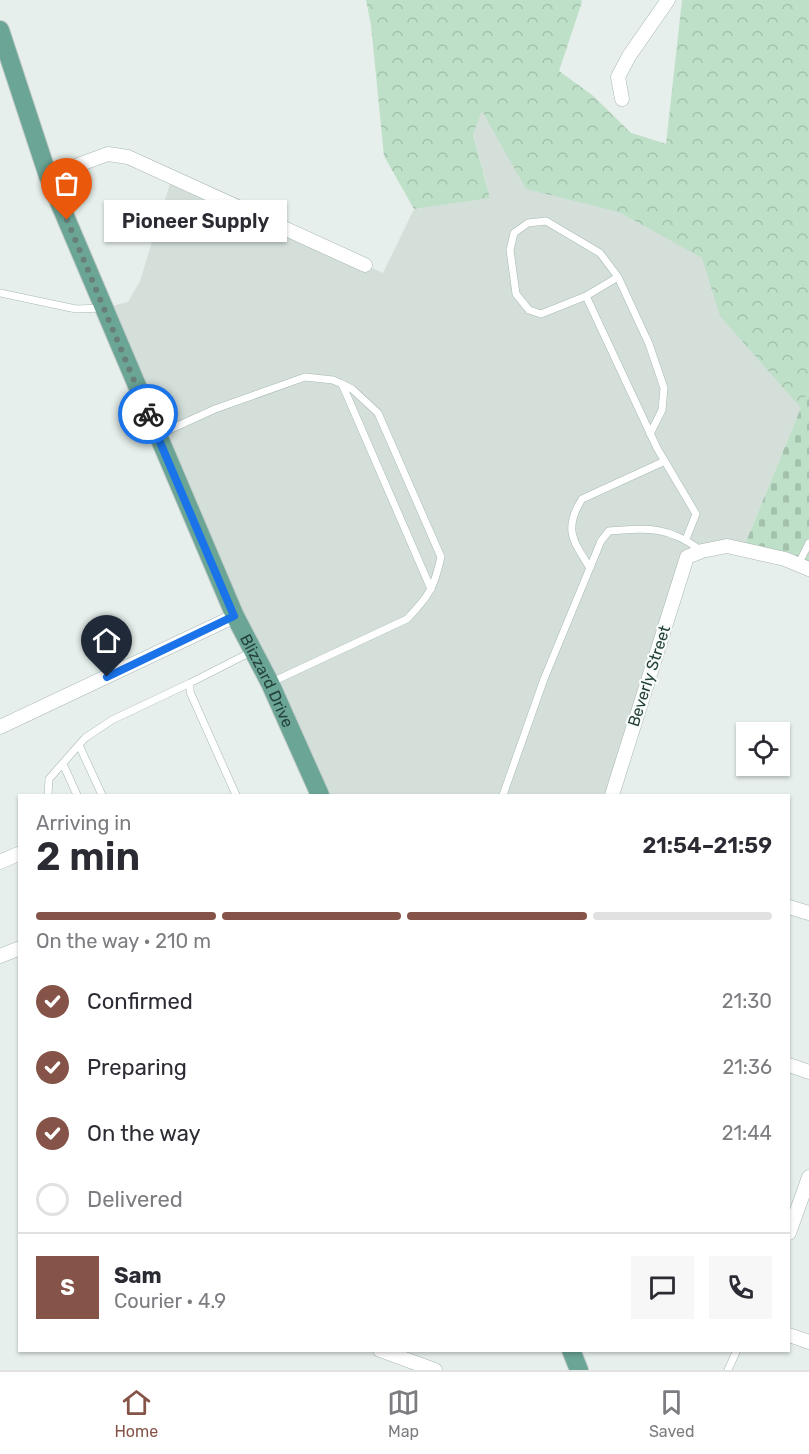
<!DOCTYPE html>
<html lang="en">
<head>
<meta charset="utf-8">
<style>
  :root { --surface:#fff; --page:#f7f7f7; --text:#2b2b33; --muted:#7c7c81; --line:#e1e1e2; --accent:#855347 }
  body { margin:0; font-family:Rubik,sans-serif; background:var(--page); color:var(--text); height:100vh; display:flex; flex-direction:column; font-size:22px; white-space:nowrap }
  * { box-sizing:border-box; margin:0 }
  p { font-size:20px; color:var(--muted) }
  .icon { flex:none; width:33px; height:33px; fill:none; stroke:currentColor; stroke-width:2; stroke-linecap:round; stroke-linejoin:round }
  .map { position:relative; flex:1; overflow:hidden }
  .drawer { position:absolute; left:18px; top:794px; width:772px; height:558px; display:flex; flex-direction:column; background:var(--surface); border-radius:0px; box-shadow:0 2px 4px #0004 }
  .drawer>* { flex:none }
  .fabs { position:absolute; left:736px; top:722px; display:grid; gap:12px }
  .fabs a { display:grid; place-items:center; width:54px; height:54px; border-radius:0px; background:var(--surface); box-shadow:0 2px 4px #0004; font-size:30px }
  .pin { position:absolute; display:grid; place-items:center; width:51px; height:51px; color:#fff; margin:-62px -26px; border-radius:50% 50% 50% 0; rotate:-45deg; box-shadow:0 0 6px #0007 }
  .pin .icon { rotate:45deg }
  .courier { position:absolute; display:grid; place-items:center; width:60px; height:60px; margin:-30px; border:4px solid #1a73e8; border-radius:50%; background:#fff; color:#222; box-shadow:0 2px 8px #0007 }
  .bubble { position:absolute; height:42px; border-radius:0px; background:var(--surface); box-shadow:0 2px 4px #0004; font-size:20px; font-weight:600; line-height:42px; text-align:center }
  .headline em { font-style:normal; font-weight:600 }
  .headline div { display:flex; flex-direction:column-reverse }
  .headline { display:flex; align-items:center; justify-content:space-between; height:102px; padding:0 18px }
  h1 { font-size:39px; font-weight:600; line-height:45px }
  .bar { display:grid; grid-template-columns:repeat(4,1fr); gap:9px 6px; align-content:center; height:72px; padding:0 18px }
  .bar i { height:8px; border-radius:4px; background:var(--line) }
  .bar .current { background:var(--accent) }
  .bar p { grid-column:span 4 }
  .line { display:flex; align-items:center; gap:15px; padding:0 18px; border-top:2px solid var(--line) }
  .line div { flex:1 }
  .round { display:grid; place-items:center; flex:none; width:63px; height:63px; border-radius:0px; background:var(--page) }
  ol { padding:0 18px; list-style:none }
  li { display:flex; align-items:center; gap:18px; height:66px }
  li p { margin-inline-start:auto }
  li .icon { padding:6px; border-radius:50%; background:var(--accent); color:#fff; stroke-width:4 }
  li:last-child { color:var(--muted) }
  li i { width:33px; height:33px; border:3px solid var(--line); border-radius:50% }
  .tab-bar { display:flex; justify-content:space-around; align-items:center; height:84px; border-top:2px solid var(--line); background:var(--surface); font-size:16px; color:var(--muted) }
  .tab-bar a { display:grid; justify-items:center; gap:3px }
  .tab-bar .current { color:var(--accent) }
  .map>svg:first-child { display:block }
  .built { fill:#d4dfda }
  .forest { fill:url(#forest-crowns) }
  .cemetery { fill:url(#cemetery-stones) }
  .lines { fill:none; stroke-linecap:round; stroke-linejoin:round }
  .lane-casing { stroke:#a8b8b2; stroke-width:8 }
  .street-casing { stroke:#a8b8b2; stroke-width:15 }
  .primary-casing { stroke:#c2cac8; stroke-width:20 }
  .lane { stroke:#fff; stroke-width:7 }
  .street { stroke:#fff; stroke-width:14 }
  .primary { stroke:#6aa596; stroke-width:18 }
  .done { stroke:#687f78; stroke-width:6; stroke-dasharray:0 10.8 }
  .route { stroke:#1a73e8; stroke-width:8 }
  .labels { text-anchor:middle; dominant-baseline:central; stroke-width:4.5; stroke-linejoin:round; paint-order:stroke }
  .street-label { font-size:16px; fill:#24423a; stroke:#f7fbf9 }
</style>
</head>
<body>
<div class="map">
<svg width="809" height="1370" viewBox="0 0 809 1370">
  <defs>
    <pattern id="forest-crowns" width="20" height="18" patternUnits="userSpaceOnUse" patternTransform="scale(1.5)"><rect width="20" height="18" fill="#bfe0c8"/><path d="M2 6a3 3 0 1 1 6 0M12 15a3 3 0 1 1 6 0" fill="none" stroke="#a4c1ad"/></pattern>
    <pattern id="cemetery-stones" width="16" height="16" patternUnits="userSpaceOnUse" patternTransform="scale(1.5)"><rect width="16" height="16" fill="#bfe0c8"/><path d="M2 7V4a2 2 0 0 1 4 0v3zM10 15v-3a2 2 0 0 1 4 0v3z" fill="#a4c1ad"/></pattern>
  </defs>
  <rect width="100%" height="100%" fill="#e6efeb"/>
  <!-- built -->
  <path class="built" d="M592 95 631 133 809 187V388L743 549 687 557 611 795H322L104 308 128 302 140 281 172 177 383 273 414 209 490 197 473 133 481 111Z"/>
  <!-- forest -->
  <path class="forest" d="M366 0H581L582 2 559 71 592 95 631 133 666 144 682 0H809V388L801 408 720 316 702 258 619 212 526 189 482 111 473 134 490 198 414 209 384 156 371 25Z"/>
  <!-- cemetery -->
  <path class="cemetery" d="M809 388V569L743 549Z"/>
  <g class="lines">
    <defs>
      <path id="lane" d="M0 293 76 309 104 308
        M586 296 618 277
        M342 384 431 589
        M160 434 215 409 305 377 333 380 342 384 352 389 378 413 441 557C434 588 429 596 407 619L272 682
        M650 434 662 410 664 388 649 344 618 277 600 253 546 221 528 223 514 233 510 250 516 294 529 310 541 314 586 296 657 448 696 514 686 539
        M798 565 809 543
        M590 568C573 541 563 529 582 499L665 461
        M79 745 102 795
        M63 764 77 795
        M48 795 49 779 85 738 112 720 190 683
        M236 795 190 692V683L253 651
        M503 795 544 679 601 541 609 531C649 528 668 526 702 551
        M728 1370 737 1350"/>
      <path id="street" d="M622 99 618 77 629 56 668 0
        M48 176 108 154 128 157 365 265
        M0 727 235 616
        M612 795 687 557 702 551 727 546 785 559 809 569
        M0 862 18 854
        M789 907 809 913
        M0 956 20 948
        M789 1065 809 1072
        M789 1233 809 1177
        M789 1335 809 1342
        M380 1350 435 1370"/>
      <g id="primary">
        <path id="s1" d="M0 30 48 176 235 616 270 683 320 795"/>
        <path d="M571 1350 579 1370"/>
      </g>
    </defs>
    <!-- lane casing -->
    <use href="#lane" class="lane-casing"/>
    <!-- street casing -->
    <use href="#street" class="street-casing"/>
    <!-- primary casing -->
    <use href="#primary" class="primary-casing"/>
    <!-- lane -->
    <use href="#lane" class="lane"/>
    <!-- street -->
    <use href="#street" class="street"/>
    <!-- primary -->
    <use href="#primary" class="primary"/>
  </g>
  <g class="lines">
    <!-- done -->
    <path class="done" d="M67 220 148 414"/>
    <!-- route -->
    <path class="route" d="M107 677 234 616 148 414"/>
  </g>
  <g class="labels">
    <!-- street labels -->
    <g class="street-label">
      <text transform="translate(649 676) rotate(-72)">Beverly Street</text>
      <text stroke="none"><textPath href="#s1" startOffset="704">Blizzard Drive</textPath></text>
    </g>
  </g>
</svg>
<div class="fabs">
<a><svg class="icon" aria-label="locate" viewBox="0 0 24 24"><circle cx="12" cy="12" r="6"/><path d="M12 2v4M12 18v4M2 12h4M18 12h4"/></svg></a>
</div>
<div class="pin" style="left:67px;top:220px;background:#ea580c"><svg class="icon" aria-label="bag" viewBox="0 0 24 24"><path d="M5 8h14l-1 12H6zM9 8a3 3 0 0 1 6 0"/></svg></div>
<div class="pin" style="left:107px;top:677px;background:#1f2937"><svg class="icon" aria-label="home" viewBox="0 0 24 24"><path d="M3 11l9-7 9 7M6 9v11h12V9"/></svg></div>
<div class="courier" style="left:148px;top:414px"><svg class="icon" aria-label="bike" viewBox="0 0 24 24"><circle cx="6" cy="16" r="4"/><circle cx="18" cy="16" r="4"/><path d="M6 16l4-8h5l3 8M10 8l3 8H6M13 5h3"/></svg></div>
<div class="bubble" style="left:104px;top:200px;width:183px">Pioneer Supply</div>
<section class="drawer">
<div class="headline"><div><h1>2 min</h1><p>Arriving in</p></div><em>21:54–21:59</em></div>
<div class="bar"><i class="current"></i><i class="current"></i><i class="current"></i><i></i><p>On the way · 210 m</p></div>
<ol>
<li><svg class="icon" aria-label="check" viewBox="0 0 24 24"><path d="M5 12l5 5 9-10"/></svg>Confirmed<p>21:30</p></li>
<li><svg class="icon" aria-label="check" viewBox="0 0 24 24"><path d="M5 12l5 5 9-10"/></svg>Preparing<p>21:36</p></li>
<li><svg class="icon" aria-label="check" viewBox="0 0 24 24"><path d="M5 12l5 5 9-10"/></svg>On the way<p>21:44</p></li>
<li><i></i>Delivered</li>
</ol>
<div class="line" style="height:108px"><b class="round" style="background:var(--accent);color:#fff">S</b><div><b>Sam</b><p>Courier · 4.9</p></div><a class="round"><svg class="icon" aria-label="chat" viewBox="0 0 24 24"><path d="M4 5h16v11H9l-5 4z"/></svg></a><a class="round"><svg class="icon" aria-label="phone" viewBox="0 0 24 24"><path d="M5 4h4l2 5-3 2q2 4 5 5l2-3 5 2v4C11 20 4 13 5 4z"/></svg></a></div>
</section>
</div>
<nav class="tab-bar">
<a class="current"><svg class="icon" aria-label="home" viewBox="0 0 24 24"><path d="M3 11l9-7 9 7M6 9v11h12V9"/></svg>Home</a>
<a><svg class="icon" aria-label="map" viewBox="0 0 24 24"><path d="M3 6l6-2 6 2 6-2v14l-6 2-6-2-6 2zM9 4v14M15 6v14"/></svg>Map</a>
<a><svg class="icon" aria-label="saved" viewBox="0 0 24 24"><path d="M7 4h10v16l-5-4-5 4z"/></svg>Saved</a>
</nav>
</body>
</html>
